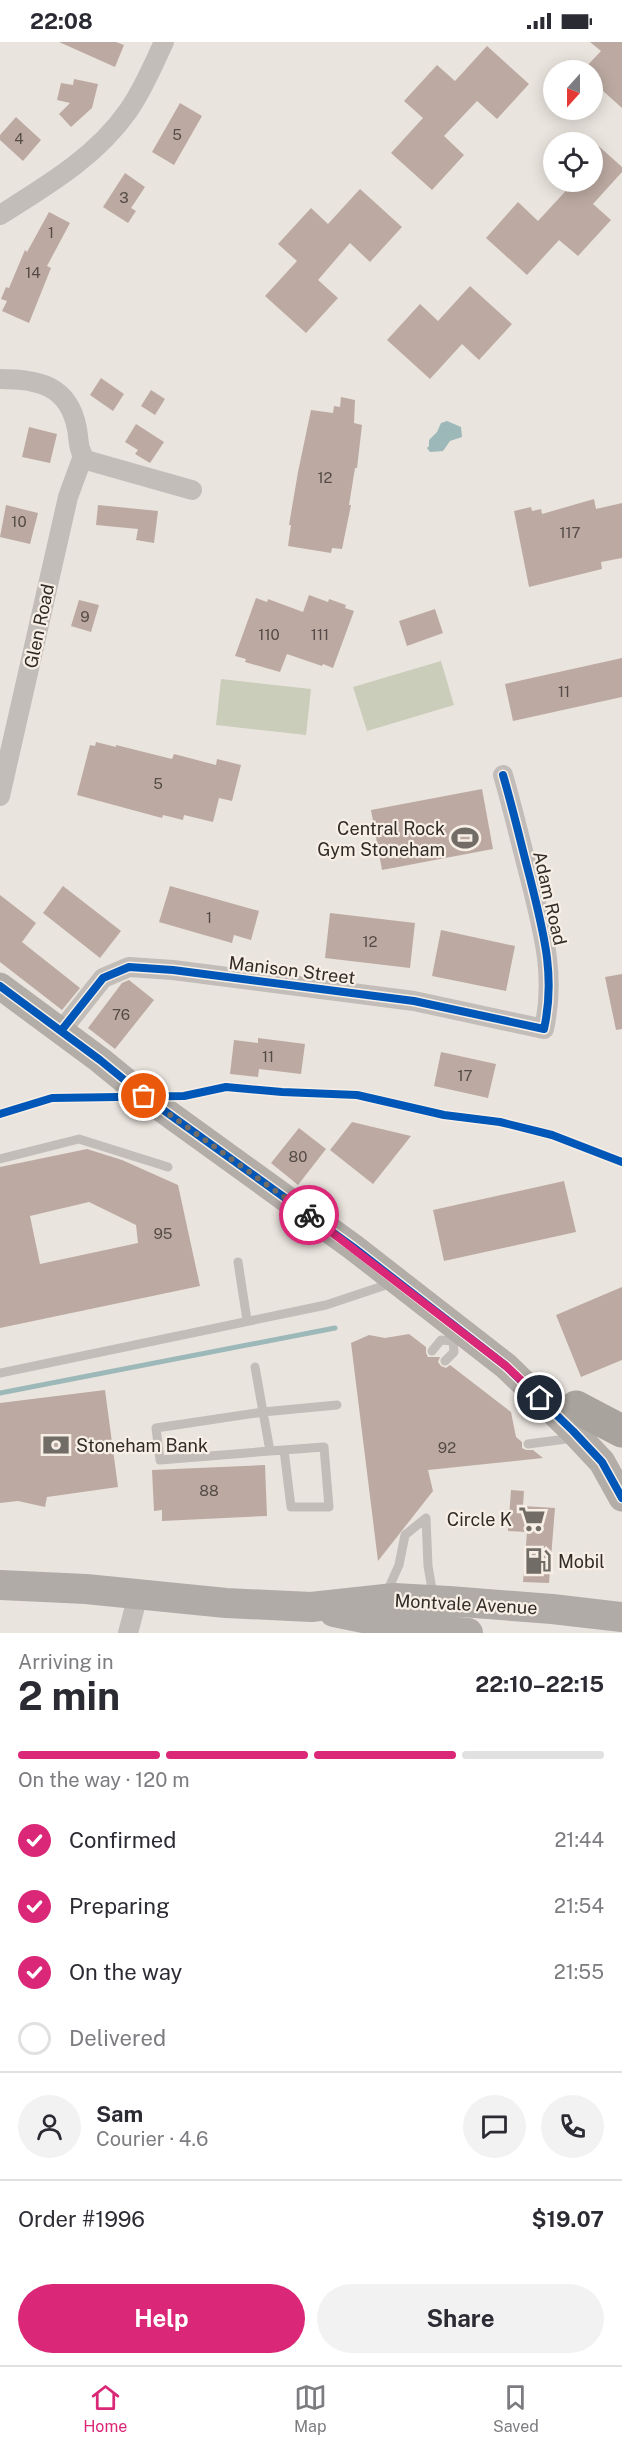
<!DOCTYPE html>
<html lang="en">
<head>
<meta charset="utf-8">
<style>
  :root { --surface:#fff; --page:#f2f2f3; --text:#2b2b33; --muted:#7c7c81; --line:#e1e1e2; --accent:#db2777 }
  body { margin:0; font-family:"Public Sans",sans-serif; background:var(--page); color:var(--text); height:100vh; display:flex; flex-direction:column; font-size:22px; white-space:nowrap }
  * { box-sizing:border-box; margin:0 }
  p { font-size:20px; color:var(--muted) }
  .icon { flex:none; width:33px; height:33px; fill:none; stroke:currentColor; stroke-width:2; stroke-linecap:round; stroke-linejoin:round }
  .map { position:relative; height:1591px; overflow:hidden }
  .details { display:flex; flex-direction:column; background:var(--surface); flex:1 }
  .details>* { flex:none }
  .needle { width:39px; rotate:201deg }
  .tools { position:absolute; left:543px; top:18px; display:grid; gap:12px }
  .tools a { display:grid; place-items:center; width:60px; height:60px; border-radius:50%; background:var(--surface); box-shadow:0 3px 15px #0003; font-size:30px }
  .pin { position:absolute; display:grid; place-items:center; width:51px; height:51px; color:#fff; margin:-26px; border:3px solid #fff; border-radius:50%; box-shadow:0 2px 6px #0007 }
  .courier { position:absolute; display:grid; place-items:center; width:60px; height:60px; margin:-30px; border:4px solid #db2777; border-radius:50%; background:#fff; color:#222; box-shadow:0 2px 8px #0007 }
  .summary em { font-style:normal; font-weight:700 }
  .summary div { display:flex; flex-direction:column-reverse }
  .summary { display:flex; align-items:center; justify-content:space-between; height:102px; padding:0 18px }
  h1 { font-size:39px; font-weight:700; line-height:45px }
  .bar { display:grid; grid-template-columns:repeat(4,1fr); gap:9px 6px; align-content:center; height:72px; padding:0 18px }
  .bar i { height:8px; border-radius:4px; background:var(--line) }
  .bar .selected { background:var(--accent) }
  .bar p { grid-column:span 4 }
  .line { display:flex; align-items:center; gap:15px; padding:0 18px; border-top:2px solid var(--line) }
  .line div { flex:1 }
  .round { display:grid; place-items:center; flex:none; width:63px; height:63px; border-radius:32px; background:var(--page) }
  ol { padding:0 18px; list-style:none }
  li { display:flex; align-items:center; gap:18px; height:66px }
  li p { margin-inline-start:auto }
  li .icon { padding:6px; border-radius:50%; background:var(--accent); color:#fff; stroke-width:4 }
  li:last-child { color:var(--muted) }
  li i { width:33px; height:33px; border:3px solid var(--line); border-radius:50% }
  .cta { display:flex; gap:12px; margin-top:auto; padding:12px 18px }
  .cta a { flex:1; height:69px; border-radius:36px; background:var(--accent); color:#fff; font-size:24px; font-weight:700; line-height:69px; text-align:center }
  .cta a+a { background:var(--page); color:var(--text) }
  .status { display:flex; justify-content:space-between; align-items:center; height:42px; padding:0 30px; background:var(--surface); direction:ltr }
  .status svg { height:16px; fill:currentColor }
  .tabs { display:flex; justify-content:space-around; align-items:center; height:84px; border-top:2px solid var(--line); background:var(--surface); font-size:16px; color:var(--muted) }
  .tabs a { display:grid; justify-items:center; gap:3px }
  .tabs .selected { color:var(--accent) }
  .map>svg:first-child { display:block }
  .green { fill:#cacdba }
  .water { fill:#9db8b8 }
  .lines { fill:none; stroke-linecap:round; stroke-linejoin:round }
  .stream { stroke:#9db8b8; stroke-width:5 }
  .building { fill:#bcaaa2; fill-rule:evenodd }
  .lane { stroke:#c2bdb8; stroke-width:9 }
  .street { stroke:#c2bdb8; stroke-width:20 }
  .secondary { stroke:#b3ada8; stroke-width:27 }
  .primary { stroke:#b1aba7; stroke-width:30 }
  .highway { stroke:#a9a39d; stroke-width:33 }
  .cycleway-casing { stroke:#f7efe6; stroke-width:11 }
  .cycleway { stroke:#0057b8; stroke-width:8 }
  .done { stroke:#726c67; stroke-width:6; stroke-dasharray:0 10.8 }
  .route { stroke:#db2777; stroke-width:8 }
  .labels { text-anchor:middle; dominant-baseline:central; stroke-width:4.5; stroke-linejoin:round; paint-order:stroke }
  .number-label { font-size:15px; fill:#544b46 }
  .street-label { font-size:18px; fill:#322b27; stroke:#f7efe6 }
  .poi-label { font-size:18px; fill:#322b27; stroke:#f7efe6; text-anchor:end }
</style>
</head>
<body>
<div class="status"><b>22:08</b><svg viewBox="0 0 49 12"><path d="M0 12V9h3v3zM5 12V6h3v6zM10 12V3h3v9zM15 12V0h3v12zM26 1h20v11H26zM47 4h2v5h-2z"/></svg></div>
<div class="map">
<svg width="622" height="1591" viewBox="0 0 622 1591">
  <rect width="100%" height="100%" fill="#eae4de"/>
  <!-- green -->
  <path class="green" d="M441 619 454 663 367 689 353 645Z
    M221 637 311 647 306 693 216 683Z"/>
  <!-- water -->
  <path class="water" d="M447 379 461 385 462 395 450 399 443 409 430 410 427 406 429 404V398L437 390 441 381Z"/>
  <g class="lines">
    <!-- stream -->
    <path class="stream" d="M0 1351 335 1286"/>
  </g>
  <!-- building -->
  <path class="building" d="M59 0H116L124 3 115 25Z
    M590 0H622V66L592 39V28H583L601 9Z
    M487 4 529 42 497 77 477 59 444 94 464 113 432 148 391 111 423 76 404 59 437 23 455 39Z
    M74 37 98 42 92 66 71 85 59 72 70 61 57 58 61 41 73 43Z
    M180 61 202 74 174 123 152 110Z
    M16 75 41 98 23 119 0 98V93Z
    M592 98 622 125V130L593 162 611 178 578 214 559 198 527 233 486 196 518 160 538 179 574 140H592Z
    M125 131 145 145 131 166 136 169 128 181 103 165Z
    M360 147 402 185 370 220 350 201 318 238 338 256 306 291 265 254 297 219 278 202 311 166 328 182Z
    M49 170 70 181 47 224 51 226 29 281 2 269 7 259 1 257 6 245 9 246 25 208 27 210Z
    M470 244 512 282 479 318 462 302 430 337 387 298 420 262 438 279Z
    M101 336 124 352 113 369 90 353Z
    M151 348 165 357 155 373 141 364Z
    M341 355 355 358 354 381 362 383 357 426H355L349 463H351L342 507 332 506 331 511 288 504 291 483H289L298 430 311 368 333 371 334 364 340 365Z
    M136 382 164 400 150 421 135 412 138 408 125 400Z
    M29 385 57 392 50 421 22 415Z
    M594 457 596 467 622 461V516L601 520 602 527 529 545 514 469 531 465 532 469 541 467 542 472Z
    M6 463 38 471 30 502 0 495Z
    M98 463 158 469 154 501 136 498 138 487 96 483Z
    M309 553 328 560 329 557 346 563 345 566 354 569 333 626 323 622 322 624 287 612 280 630 245 620 246 617 235 614 256 556 267 560 268 557 303 570Z
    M79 558 99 563 91 590 71 584Z
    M435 567 443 591 407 604 399 579Z
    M622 616V655L513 679 505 642Z
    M96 700 116 705V703L172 717 174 712 216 723 217 717 241 723 232 759 219 756 213 780 184 773 183 778 163 773 162 776 77 753 90 703 95 704Z
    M482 747 493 807 382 828 371 768Z
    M63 844 121 889 100 916 43 871Z
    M170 844 259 869 251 898 234 893 232 901 159 880Z
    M0 853 36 881 22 900 80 946 62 968 0 920Z
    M330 871 415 881 410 926 325 916Z
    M441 888 515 904 506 949 432 934Z
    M622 932V987L616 988 605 935Z
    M129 938 154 958 115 1007 88 986 122 941Z
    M258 996 305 1002 301 1032 259 1027 258 1035 230 1032 234 998 258 1001Z
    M441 1010 496 1022 488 1056 434 1044Z
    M352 1080 411 1094 373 1142 330 1108Z
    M299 1086 326 1107 298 1143 271 1121Z
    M87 1107 122 1118 178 1143 200 1244 0 1286V1125ZM89 1160 136 1183 138 1201 40 1222 30 1174Z
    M564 1139 576 1190 444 1219 433 1168Z
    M622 1245V1318L581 1335 556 1273Z
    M409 1292 426 1305V1311L428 1315H440L438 1320 441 1324 446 1326 450 1323 511 1370 516 1395 522 1400V1406L526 1408H533L543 1416 428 1428 433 1449 378 1519 351 1301 369 1293 385 1296Z
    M105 1348 118 1445 47 1455 45 1465 18 1459 0 1461V1361Z
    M265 1423 267 1474 162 1479V1468L154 1469 152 1428Z
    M511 1448 524 1449 523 1464 555 1466 549 1541 523 1540 527 1490 508 1489Z"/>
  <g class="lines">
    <!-- lane -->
    <path class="lane" d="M0 1117 79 1097 168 1125
      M238 1220 247 1278
      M432 1309 441 1298 453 1299 454 1310 445 1319
      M255 1325 270 1409 160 1418 156 1386 263 1370 337 1363
      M0 1331 326 1263 392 1241
      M528 1402 574 1396
      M270 1409 324 1405 329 1465H291L284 1408
      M386 1552 399 1523 405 1493 426 1476 428 1524 433 1553"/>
    <!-- street -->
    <path class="street" d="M0 173C46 144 96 115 128 69 143 48 153 23 164 0
      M0 337C38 337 69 343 77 387 79 398 78 409 86 418L192 448
      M0 754 68 455 83 414
      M61 989 103 936 129 925 173 928 414 959 544 987C556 933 543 889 530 836 521 802 513 767 503 733
      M128 1591 138 1553"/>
    <!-- secondary -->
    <path class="secondary" d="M0 944 100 1018 144 1054 353 1205 506 1324 573 1389 602 1420 622 1456"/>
    <!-- primary -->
    <path class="primary" d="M0 1543 86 1547 226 1561 311 1565 394 1556 449 1559 552 1567 622 1575
      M334 1570 407 1585 468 1591"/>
    <!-- highway -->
    <path class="highway" d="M576 1365 622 1389"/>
    <defs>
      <path id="cycleway" d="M0 944 100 1018 144 1054 353 1205 506 1324 573 1389 602 1420 622 1456
        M61 989 103 936 129 925 173 928 414 959 544 987C556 933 543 889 530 836 521 802 513 767 503 733
        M0 1072 52 1056 184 1054 226 1045 282 1050 357 1053 444 1073 500 1080 552 1093 622 1120"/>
    </defs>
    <!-- cycleway casing -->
    <use href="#cycleway" class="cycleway-casing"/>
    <!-- cycleway -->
    <use href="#cycleway" class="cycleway"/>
  </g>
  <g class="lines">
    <!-- done -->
    <path class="done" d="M144 1054 309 1173"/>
    <!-- route -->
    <path class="route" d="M309 1173 506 1324 540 1356"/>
  </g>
  <!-- icons -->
  <defs>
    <symbol id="stadium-bare" viewBox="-9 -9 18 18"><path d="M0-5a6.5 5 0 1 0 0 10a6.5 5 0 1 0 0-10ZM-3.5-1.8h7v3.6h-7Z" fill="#726c67" stroke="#f7efe6" stroke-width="2.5" paint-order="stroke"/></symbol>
    <symbol id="bank-bare" viewBox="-9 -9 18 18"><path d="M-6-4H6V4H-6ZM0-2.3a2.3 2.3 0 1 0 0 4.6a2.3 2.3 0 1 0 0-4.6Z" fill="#726c67" stroke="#f7efe6" stroke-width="2.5" paint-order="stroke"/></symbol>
    <symbol id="supermarket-bare" viewBox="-9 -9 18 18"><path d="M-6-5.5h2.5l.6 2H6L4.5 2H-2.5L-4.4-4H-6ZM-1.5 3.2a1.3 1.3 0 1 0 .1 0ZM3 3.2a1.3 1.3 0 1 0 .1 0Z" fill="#726c67" stroke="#f7efe6" stroke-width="2.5" paint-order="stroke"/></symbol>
    <symbol id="fuel-bare" viewBox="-9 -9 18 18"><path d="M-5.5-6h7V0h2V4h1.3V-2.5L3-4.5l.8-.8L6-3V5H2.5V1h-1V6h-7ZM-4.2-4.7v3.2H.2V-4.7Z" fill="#726c67" stroke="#f7efe6" stroke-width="2.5" paint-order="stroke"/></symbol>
  </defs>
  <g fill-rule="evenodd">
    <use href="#stadium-bare" x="446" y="777" width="38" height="38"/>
    <use href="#bank-bare" x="37" y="1384" width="38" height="38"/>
    <use href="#supermarket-bare" x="513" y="1458" width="38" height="38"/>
    <use href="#fuel-bare" x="519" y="1500" width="38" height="38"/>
  </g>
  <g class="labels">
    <!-- number labels -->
    <g class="number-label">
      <text x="177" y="92">5</text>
      <text x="19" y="96">4</text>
      <text x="124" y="155">3</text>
      <text x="51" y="190">1</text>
      <text x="33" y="230">14</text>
      <text x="325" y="435">12</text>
      <text x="19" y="479">10</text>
      <text x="570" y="490">117</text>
      <text x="85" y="574">9</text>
      <text x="269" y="592">110</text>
      <text x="320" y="592">111</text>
      <text x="564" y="649">11</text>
      <text x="158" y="741">5</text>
      <text x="209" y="875">1</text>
      <text x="370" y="899">12</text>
      <text x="121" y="972">76</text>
      <text x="268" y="1014">11</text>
      <text x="465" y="1033">17</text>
      <text x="298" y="1114">80</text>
      <text x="163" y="1191">95</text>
      <text x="447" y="1405">92</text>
      <text x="209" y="1448">88</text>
    </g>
    <!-- street labels -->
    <g class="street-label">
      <text transform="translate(39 584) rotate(-78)">Glen Road</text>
      <text transform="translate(550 856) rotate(77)">Adam Road</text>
      <text transform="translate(292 928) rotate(7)">Manison Street</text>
      <text transform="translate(466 1562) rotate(3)">Montvale Avenue</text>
    </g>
    <!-- poi labels -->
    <g class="poi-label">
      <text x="445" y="786">Central Rock<tspan x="445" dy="21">Gym Stoneham</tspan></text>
      <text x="76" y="1403" text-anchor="start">Stoneham Bank</text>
      <text x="512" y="1477">Circle K</text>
      <text x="558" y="1519" text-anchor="start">Mobil</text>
    </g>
  </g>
</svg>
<div class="tools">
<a><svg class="needle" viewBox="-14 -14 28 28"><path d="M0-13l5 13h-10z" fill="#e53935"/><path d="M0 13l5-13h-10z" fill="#7c7c81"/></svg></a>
<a><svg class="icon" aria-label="locate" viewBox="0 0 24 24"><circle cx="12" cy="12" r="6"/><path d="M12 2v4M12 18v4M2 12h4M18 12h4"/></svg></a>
</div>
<div class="pin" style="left:144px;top:1054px;background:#ea580c"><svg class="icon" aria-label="bag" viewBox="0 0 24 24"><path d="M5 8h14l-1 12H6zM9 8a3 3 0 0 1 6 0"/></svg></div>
<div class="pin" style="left:540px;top:1356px;background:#1f2937"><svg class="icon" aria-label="home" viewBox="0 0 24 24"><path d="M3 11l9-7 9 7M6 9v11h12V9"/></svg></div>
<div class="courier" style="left:309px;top:1173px"><svg class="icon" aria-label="bike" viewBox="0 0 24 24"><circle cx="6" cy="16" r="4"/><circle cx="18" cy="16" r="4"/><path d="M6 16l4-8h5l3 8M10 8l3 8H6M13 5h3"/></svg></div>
</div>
<section class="details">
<div class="summary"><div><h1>2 min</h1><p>Arriving in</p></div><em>22:10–22:15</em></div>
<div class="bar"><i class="selected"></i><i class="selected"></i><i class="selected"></i><i></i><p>On the way · 120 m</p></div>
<ol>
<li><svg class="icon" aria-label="check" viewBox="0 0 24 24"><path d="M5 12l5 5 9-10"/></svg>Confirmed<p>21:44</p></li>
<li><svg class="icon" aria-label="check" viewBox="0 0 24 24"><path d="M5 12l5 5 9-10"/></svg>Preparing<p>21:54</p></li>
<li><svg class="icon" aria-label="check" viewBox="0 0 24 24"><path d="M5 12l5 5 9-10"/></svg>On the way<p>21:55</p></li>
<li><i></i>Delivered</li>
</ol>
<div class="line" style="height:108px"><a class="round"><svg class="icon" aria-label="person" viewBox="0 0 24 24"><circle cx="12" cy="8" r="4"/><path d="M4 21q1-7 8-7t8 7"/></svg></a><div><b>Sam</b><p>Courier · 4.6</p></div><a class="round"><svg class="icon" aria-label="chat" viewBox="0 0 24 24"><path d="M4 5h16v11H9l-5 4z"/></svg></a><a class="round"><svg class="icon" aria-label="phone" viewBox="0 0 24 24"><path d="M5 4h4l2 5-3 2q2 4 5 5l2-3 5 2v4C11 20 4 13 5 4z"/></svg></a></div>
<div class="line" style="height:78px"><div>Order #1996</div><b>$19.07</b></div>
<div class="cta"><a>Help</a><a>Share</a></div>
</section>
<nav class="tabs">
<a class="selected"><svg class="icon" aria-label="home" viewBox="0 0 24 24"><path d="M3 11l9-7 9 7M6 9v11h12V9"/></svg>Home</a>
<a><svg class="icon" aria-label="map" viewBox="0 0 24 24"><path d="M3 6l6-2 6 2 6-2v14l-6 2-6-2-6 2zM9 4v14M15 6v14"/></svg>Map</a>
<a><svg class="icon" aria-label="saved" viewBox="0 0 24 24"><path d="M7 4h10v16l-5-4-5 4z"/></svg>Saved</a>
</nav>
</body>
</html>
